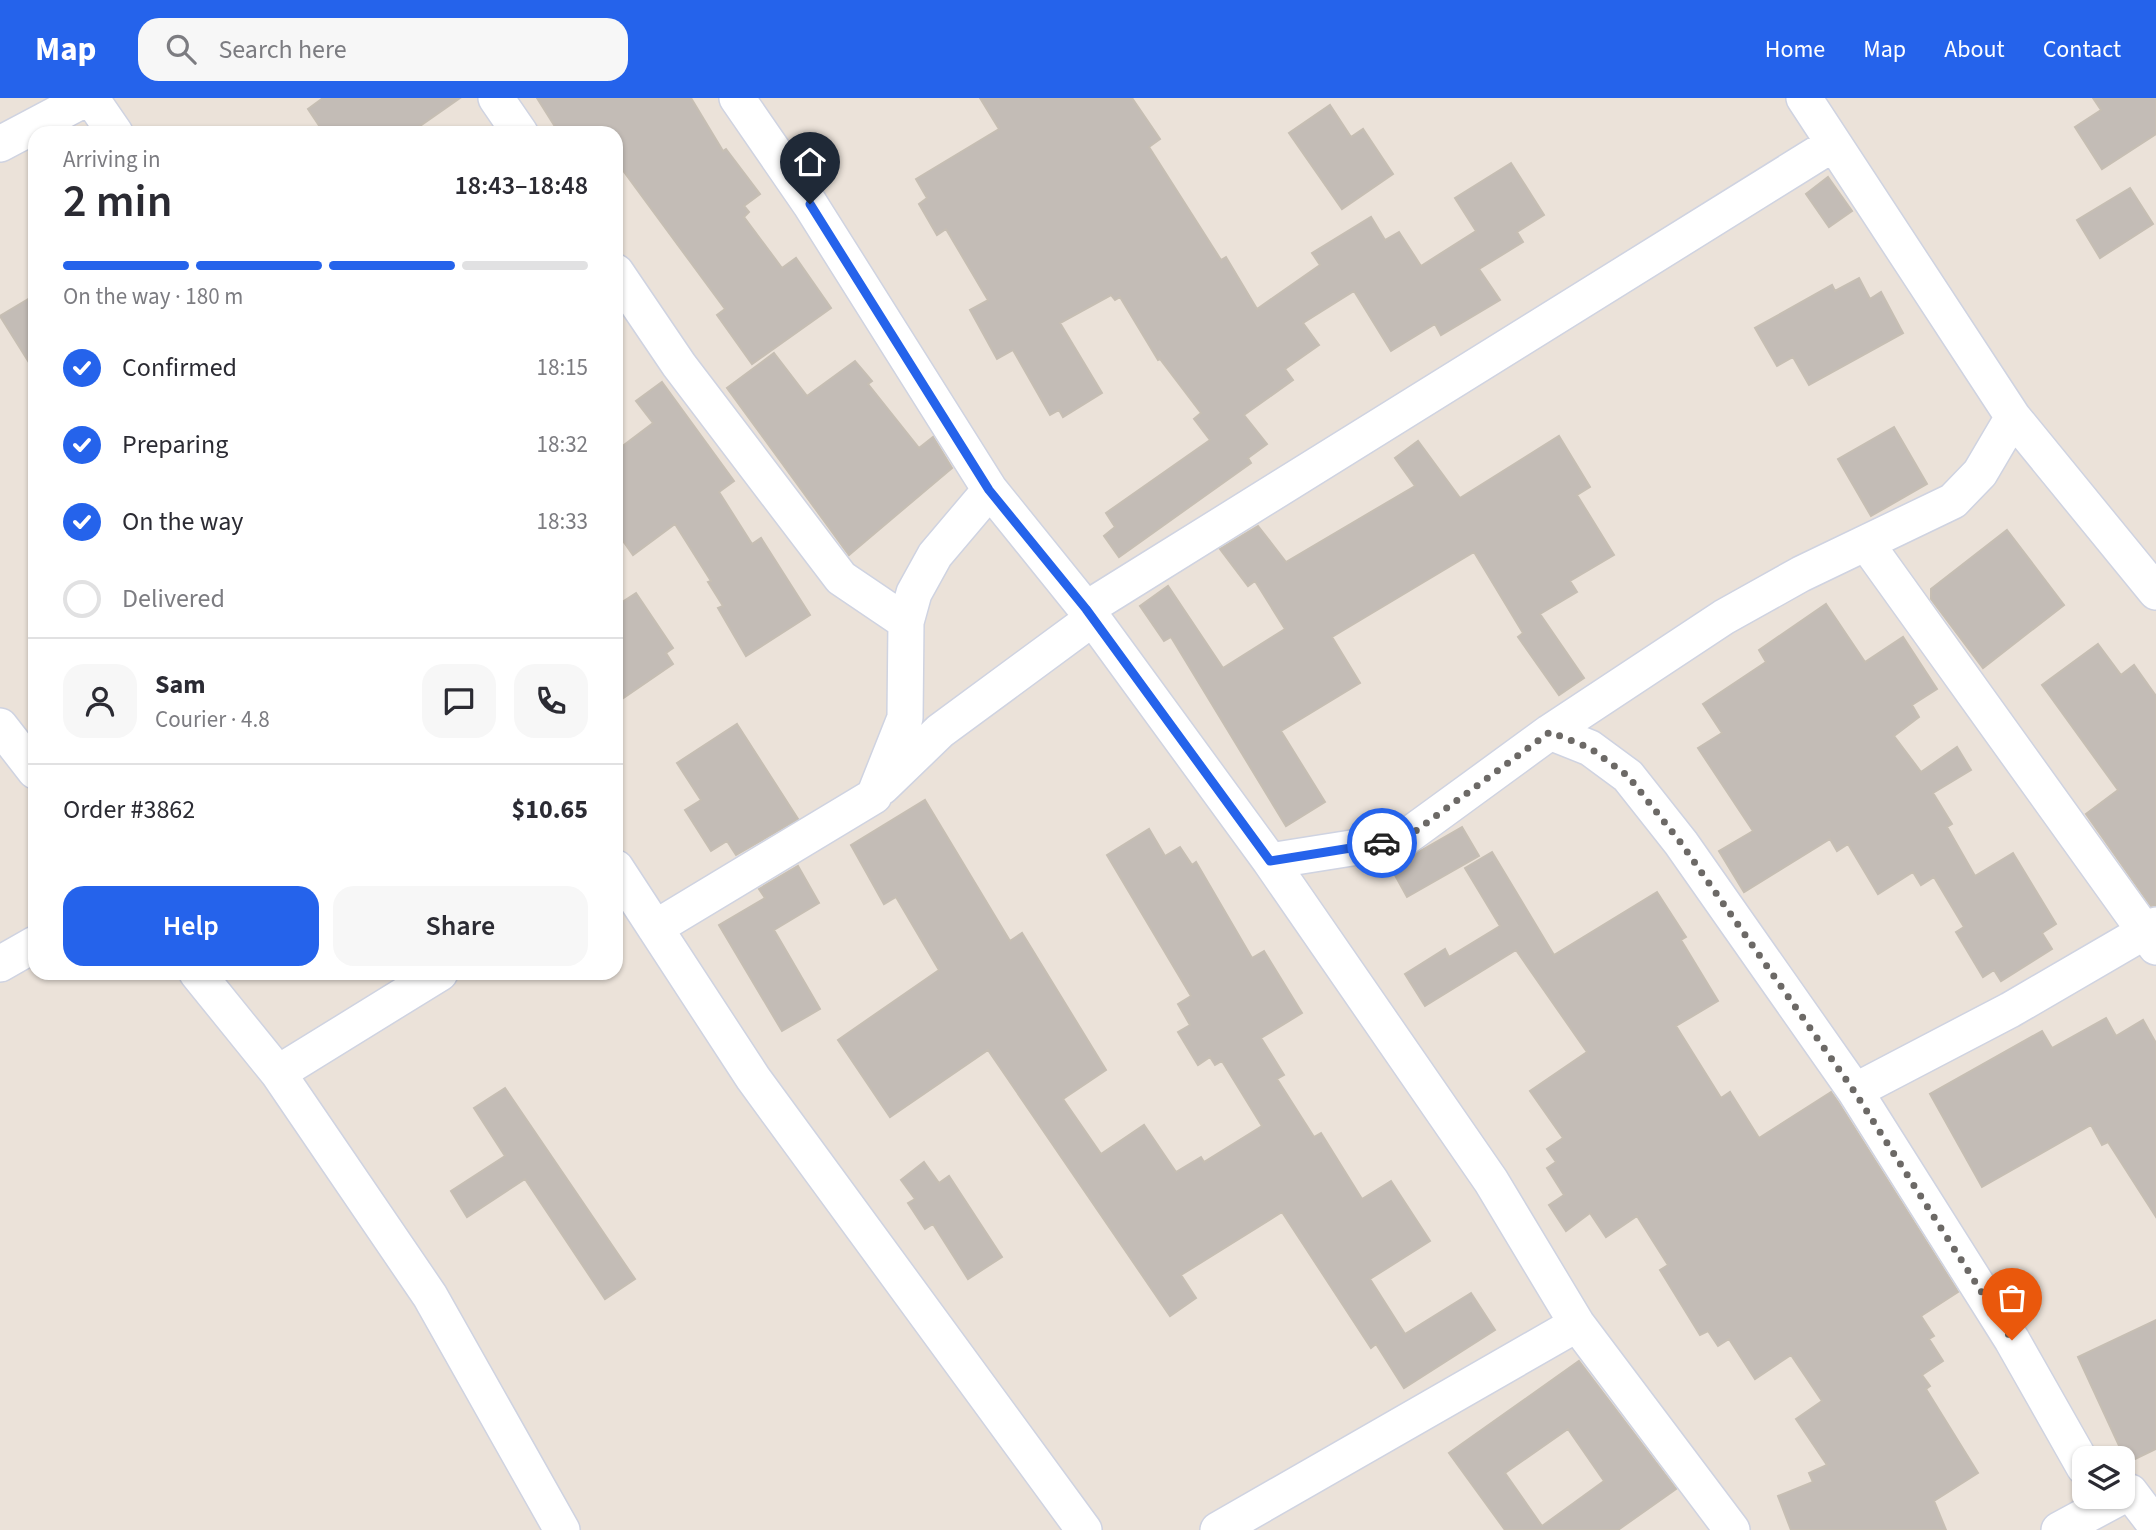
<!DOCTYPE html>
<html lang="en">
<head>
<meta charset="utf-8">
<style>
  :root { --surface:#fff; --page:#f7f7f7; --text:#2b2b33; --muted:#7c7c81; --line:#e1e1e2; --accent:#2563eb }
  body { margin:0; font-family:"Source Sans 3",sans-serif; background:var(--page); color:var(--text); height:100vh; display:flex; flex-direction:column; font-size:26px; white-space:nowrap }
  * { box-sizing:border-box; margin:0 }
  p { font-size:23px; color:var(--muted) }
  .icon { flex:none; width:38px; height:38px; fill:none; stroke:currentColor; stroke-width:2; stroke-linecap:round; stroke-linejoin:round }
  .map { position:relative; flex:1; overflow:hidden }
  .sheet { position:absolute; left:28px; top:28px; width:595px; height:854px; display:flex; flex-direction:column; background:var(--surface); border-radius:21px; box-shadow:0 2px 5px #0004 }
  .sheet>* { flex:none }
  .tools { position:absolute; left:2072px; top:1348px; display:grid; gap:14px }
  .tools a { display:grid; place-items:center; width:63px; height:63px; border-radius:14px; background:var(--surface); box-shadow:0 2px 5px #0004; font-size:35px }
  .pin { position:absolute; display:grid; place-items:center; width:60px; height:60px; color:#fff; margin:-72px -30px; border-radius:50% 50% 50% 0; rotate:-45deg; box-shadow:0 0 7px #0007 }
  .pin .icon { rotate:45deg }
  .courier { position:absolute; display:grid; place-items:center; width:70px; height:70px; margin:-35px; border:5px solid #2563eb; border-radius:50%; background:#fff; color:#222; box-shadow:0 2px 9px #0007 }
  .overview em { font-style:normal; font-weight:600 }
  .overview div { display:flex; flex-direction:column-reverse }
  .overview { display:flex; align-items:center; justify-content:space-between; height:119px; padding:0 35px }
  h1 { font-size:46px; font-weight:600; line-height:52px }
  .bar { display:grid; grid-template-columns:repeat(4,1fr); gap:10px 7px; align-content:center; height:84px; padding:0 35px }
  .bar i { height:9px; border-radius:5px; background:var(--line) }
  .bar .selected { background:var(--accent) }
  .bar p { grid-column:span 4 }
  .line { display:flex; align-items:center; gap:18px; padding:0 35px; border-top:2px solid var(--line) }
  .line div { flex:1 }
  .round { display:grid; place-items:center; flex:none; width:74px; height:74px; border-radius:21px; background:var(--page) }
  ol { padding:0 35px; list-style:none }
  li { display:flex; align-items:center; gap:21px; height:77px }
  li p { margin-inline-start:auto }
  li .icon { padding:7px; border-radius:50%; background:var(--accent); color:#fff; stroke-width:4 }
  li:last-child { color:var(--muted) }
  li i { width:38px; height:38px; border:4px solid var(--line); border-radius:50% }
  .cta { display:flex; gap:14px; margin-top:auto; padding:14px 35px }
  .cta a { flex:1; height:80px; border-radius:21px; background:var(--accent); color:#fff; font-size:28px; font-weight:600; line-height:80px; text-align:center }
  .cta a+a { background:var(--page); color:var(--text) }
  header { display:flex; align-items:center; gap:42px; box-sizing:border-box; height:98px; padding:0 35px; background:var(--accent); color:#fff }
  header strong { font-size:33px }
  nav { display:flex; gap:38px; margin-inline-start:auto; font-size:24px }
  .search { width:490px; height:63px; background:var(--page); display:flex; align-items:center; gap:18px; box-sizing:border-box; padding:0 24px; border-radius:21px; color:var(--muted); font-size:26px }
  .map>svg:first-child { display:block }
  .building { fill:#c3bcb6; stroke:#c6beb3; stroke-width:2; fill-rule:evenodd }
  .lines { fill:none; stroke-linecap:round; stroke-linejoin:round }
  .minor-casing { stroke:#cfd3e1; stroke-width:38 }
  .minor { stroke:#fff; stroke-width:35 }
  .done { stroke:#6c6966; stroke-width:7; stroke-dasharray:0 12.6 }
  .route { stroke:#2563eb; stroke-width:9 }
</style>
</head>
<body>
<header>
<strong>Map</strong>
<div class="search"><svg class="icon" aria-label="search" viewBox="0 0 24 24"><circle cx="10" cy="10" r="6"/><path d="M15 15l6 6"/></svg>Search here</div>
<nav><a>Home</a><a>Map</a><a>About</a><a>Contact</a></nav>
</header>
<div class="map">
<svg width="2156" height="1432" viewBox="0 0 2156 1432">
  <rect width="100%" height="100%" fill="#ebe2d9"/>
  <!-- building -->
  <path class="building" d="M323 0H460L410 35H324L308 11Z
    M537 0H691L723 53 726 51 760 96 744 108 749 114 744 119 782 170 796 160 831 210 752 266 717 217 725 211 616 63V35H559Z
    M980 0H1132L1160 41 1149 49 1221 162 1226 159 1257 211 1320 167 1312 155 1371 119 1385 142 1399 134 1421 168 1476 133 1455 100 1511 65 1544 117 1517 134 1523 144 1479 171 1500 202 1441 237 1435 226 1391 253 1354 193 1303 225 1319 247 1285 271 1293 282 1244 317 1267 346 1248 360 1251 365 1119 459 1104 438 1115 429 1106 415 1210 342 1194 321 1201 315 1160 261 1158 262 1120 199 1115 202 1111 197 1060 225 1102 295 1063 319 1059 312 1050 317 1013 252 997 261 970 212 988 202 946 131 937 137 919 106 927 100 916 81 999 31Z
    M2093 0H2156V36L2102 71 2075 29 2101 12Z
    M1330 7 1351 39 1363 31 1393 76 1342 111 1289 35Z
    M1828 79 1852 113 1829 129 1806 96Z
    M2130 90 2153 126 2100 160 2077 122Z
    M1859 180 1870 201 1881 194 1903 235 1809 287 1793 259 1777 268 1755 230 1832 187 1835 193Z
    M35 197V274L0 218Z
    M774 255 807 298 855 263 872 283 868 286 919 350 933 339 952 370 849 457 727 290Z
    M662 284 734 383 719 394 752 446 761 440 810 517 746 558 718 510 723 508 708 484 711 483 675 426 633 457 616 433V353L653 325 636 303Z
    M1894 329 1927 386 1871 418 1838 361Z
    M1559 338 1590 389 1577 397 1614 457 1570 483 1577 494 1540 516 1584 580 1559 597 1518 539 1523 535 1474 454 1332 539 1360 585 1281 633 1325 704 1286 728 1171 539 1164 543 1140 508 1168 488 1223 570 1285 531 1255 483 1248 488 1220 451 1258 428 1286 464 1415 388 1395 360 1418 343 1460 400Z
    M2007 432 2064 507 1983 570 1931 501V491Z
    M636 495 673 550 666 555 673 566 616 605V508Z
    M1826 506 1865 564 1903 539 1937 591 1912 607 1919 619 1894 638 1921 674 1957 649 1971 672 1933 695 1952 726 1947 729 1975 778 2013 755 2056 826 2042 835 2052 851 2001 883 1994 872 1983 879 1956 834 1964 829 1934 779 1921 787 1913 774 1878 796 1848 746 1837 753 1830 741 1744 794 1719 753 1753 733 1698 650 1722 635 1703 606 1766 564 1759 552Z
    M2098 546 2121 577 2134 567 2156 598V807L2151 808 2086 716 2118 692 2042 587Z
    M737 626 798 721 736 757 727 743 711 753 685 712 701 702 677 665Z
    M925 702 1010 843 1022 835 1106 972 1063 1001 1101 1056 1144 1027 1176 1074 1201 1059 1204 1064 1262 1028 1222 963 1215 967 1210 959 1198 967 1178 934 1190 927 1178 906 1191 898 1107 757 1149 731 1165 758 1180 749 1192 767 1196 764 1252 860 1264 853 1302 915 1261 940 1284 977 1277 981 1314 1039 1321 1035 1362 1101 1391 1083 1430 1143 1370 1181 1405 1236 1471 1195 1495 1232 1404 1290 1376 1246 1371 1250 1282 1114 1181 1177 1196 1200 1170 1218 988 952 890 1019 838 942 939 872 896 799 884 806 851 747Z
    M1462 729 1479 758 1407 799 1391 770Z
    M1492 754 1554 857 1657 794 1686 839 1681 842 1718 903 1676 928 1721 1000 1730 994 1759 1040 1831 994 1838 1004 1958 1194 1921 1218 1934 1238 1929 1241 1943 1263 1922 1277 1930 1288 1926 1291 1978 1375 1934 1403 1946 1432H1791L1778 1398 1813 1384 1809 1375 1827 1367 1796 1321 1822 1303 1791 1257 1755 1281 1729 1241 1718 1248 1708 1233 1700 1237 1660 1172 1668 1167 1637 1118 1606 1139 1590 1115 1566 1133 1549 1107 1564 1097 1547 1070 1556 1064 1547 1051 1563 1040 1530 993 1587 954 1516 852 1425 908 1405 876 1445 851 1449 859 1500 828 1465 770Z
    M798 768 819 805 774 832 820 911 782 933 719 827 765 800 759 791Z
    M2106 920 2116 938 2143 922 2156 945V1119L2108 1044 2102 1047 2091 1027 1982 1089 1930 996 2042 933 2052 950Z
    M505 990 635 1181 605 1201 525 1081 467 1119 451 1093 505 1058 474 1010Z
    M924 1064 939 1085 949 1078 1002 1159 968 1181 933 1126 925 1131 908 1105 915 1101 901 1082Z
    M2156 1222V1351L2127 1365 2078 1259Z
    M1579 1263 1676 1391 1618 1432H1505L1449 1355ZM1568 1331 1604 1383 1542 1428 1505 1375Z"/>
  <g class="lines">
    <defs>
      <path id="minor" d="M91 0 115 35
        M496 0 520 35
        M737 0 810 106 990 392 1086 511 1270 763 1491 1083 1577 1226 1732 1432
        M1804 0 2013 319 2156 494
        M0 46 87 0
        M616 174 679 267 841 480 906 524
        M1866 445 2156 849
        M1086 511 1833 46
        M0 628 35 673
        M1550 634 1590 650 1628 678 1681 745 1855 993 2012 1242 2084 1369
        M882 689 940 633 1092 521
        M1270 763 1402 742 1550 634 1724 519 1801 476 1953 403 1980 375 2013 319
        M616 770 753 980 1084 1432
        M655 830 874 698 905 620 906 524 914 495 935 457 990 392
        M0 866 35 846
        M197 875 278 975 430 1198 562 1432
        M278 975 440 875
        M1855 993 2010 912 2156 827
        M2130 1394 2156 1428
        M1218 1432 1577 1226
        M2059 1432 2122 1398"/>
    </defs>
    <!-- minor casing -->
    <use href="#minor" class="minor-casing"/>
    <!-- minor -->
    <use href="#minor" class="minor"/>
  </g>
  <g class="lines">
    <!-- done -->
    <path class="done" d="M1382 745 1402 743 1550 634 1590 650 1628 678 1681 745 1854 993 2012 1242"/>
    <!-- route -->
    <path class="route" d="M810 106 989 392 1086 511 1270 763 1382 745"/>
  </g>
</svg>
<div class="tools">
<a><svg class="icon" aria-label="layers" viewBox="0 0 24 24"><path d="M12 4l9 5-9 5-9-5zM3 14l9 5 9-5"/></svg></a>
</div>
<div class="pin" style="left:2012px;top:1242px;background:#ea580c"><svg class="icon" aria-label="bag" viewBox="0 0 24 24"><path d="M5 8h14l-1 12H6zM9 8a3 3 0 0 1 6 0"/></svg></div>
<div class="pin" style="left:810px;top:106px;background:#1f2937"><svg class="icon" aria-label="home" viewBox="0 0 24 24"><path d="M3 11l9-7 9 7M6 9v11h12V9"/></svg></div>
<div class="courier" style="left:1382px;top:745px"><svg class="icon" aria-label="car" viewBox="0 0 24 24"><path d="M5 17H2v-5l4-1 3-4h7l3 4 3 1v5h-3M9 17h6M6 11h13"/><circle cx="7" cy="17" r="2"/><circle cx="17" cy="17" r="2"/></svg></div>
<section class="sheet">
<div class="overview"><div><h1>2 min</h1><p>Arriving in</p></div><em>18:43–18:48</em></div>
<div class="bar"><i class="selected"></i><i class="selected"></i><i class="selected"></i><i></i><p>On the way · 180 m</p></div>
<ol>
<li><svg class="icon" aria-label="check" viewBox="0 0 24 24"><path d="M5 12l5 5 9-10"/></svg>Confirmed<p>18:15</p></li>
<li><svg class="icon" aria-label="check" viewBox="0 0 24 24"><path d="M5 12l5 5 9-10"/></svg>Preparing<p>18:32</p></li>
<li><svg class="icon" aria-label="check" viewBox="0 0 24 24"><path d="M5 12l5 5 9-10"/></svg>On the way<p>18:33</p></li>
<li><i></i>Delivered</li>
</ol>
<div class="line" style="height:126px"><a class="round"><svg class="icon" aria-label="person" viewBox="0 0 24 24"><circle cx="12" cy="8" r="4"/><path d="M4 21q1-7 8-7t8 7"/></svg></a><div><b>Sam</b><p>Courier · 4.8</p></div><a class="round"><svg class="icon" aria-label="chat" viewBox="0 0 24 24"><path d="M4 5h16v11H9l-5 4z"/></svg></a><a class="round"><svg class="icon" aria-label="phone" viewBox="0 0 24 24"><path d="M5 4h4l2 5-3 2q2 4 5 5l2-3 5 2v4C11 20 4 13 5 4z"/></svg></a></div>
<div class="line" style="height:91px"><div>Order #3862</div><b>$10.65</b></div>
<div class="cta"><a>Help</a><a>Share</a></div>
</section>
</div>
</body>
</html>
